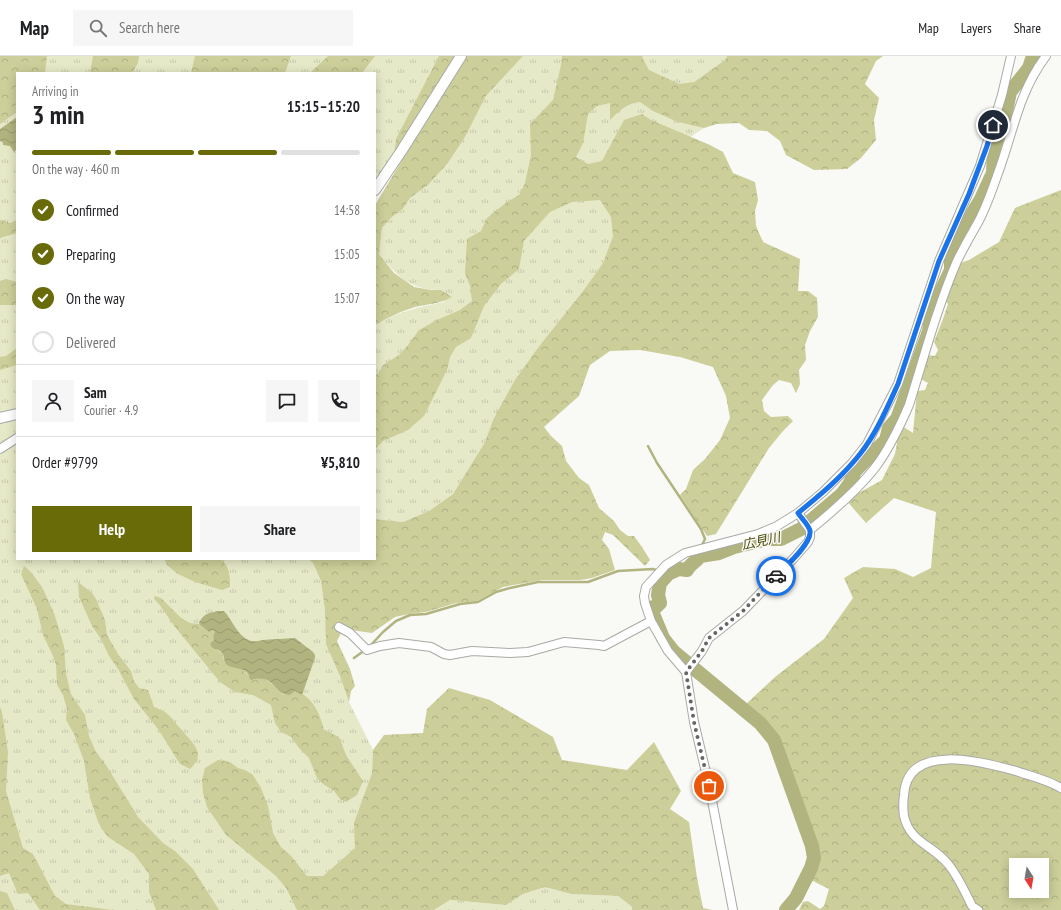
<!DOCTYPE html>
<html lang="en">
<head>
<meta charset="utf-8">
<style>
  :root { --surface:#fff; --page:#f6f6f6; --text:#202124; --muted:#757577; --line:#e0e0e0; --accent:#696a08 }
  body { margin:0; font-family:"PT Sans Narrow","Noto Sans JP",sans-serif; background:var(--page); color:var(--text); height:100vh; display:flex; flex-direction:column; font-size:15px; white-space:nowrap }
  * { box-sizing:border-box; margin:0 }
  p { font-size:13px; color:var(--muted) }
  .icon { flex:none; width:22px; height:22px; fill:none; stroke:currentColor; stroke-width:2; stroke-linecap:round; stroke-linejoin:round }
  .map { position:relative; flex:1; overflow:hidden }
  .side { position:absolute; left:16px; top:16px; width:360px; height:488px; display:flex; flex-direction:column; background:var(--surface); border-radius:0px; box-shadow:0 2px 10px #0003 }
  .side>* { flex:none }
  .needle { width:26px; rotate:169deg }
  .tools { position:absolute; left:1009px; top:802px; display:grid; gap:8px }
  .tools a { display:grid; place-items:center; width:40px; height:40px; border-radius:0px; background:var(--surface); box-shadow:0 2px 10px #0003; font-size:20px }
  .pin { position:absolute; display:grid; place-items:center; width:34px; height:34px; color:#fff; margin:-17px; border:2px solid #fff; border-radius:50%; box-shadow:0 1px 4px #0007 }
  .courier { position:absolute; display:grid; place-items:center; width:40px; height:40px; margin:-20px; border:3px solid #1a73e8; border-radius:50%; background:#fff; color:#222; box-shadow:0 1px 5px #0007 }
  .headline em { font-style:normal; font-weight:800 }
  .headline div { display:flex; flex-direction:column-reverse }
  .headline { display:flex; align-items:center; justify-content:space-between; height:68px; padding:0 16px }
  h1 { font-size:26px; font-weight:800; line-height:30px }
  .bar { display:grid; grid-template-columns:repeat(4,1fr); gap:6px 4px; align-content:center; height:48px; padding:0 16px }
  .bar i { height:5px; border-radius:3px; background:var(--line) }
  .bar .active { background:var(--accent) }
  .bar p { grid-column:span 4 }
  .line { display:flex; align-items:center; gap:10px; padding:0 16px; border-top:1px solid var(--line) }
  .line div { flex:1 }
  .round { display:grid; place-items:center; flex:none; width:42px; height:42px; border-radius:0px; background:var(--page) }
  ol { padding:0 16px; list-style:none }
  li { display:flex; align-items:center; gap:12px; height:44px }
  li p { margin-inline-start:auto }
  li .icon { padding:4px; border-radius:50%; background:var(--accent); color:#fff; stroke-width:4 }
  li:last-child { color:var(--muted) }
  li i { width:22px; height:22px; border:2px solid var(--line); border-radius:50% }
  .primary-button { display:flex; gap:8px; margin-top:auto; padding:8px 16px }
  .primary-button a { flex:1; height:46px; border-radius:0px; background:var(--accent); color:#fff; font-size:16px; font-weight:800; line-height:46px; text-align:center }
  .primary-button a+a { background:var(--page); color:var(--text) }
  header { display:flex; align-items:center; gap:24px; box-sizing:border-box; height:56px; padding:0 20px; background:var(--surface); border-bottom:1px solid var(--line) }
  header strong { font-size:19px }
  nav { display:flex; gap:22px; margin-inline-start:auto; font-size:14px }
  .search { width:280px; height:36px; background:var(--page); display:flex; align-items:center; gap:10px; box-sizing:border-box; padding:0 14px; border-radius:0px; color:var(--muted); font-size:15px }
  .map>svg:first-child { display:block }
  .grass { fill:url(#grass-tufts) }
  .forest { fill:url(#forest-crowns); fill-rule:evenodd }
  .water { fill:url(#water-waves) }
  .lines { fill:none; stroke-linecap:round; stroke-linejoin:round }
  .stream { stroke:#b1b47f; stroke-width:2.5 }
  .river { stroke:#b1b47f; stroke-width:14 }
  .minor-casing { stroke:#a9aaa6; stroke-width:10 }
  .tertiary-casing { stroke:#a9aaa6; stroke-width:12 }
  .minor { stroke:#fff; stroke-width:8 }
  .tertiary { stroke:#fff; stroke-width:10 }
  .done { stroke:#666664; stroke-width:4; stroke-dasharray:0 7.2 }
  .route { stroke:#1a73e8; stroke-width:5 }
  .labels { text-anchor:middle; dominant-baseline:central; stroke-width:3; stroke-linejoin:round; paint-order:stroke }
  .water-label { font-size:13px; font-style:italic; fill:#474706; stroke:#f9f9f6 }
</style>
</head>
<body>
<header>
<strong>Map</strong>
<div class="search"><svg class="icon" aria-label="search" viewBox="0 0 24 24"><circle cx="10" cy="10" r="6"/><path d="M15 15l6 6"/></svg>Search here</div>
<nav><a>Map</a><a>Layers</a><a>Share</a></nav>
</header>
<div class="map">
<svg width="1061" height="854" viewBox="0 0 1061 854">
  <defs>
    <pattern id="grass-tufts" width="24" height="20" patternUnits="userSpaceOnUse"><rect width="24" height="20" fill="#e6e9c7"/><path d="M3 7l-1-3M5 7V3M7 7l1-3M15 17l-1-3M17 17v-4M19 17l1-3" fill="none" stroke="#c5c7aa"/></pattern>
    <pattern id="forest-crowns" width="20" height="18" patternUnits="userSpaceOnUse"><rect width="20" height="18" fill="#cccf99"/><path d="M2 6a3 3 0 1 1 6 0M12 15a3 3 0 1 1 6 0" fill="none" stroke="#aeb183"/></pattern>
    <pattern id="water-waves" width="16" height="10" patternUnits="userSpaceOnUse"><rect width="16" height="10" fill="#b1b47f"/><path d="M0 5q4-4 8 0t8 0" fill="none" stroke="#989a6d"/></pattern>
  </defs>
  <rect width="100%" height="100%" fill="#f9f9f6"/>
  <!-- grass -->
  <path class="grass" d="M0 0H456L394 100 375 125V17H17V354L0 358Z
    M523 0H727L725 4 694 26 704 72 690 81 613 180 603 207 583 235 540 289 493 364 485 386 453 438 429 455 403 466 375 463V269C398 256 418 251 444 246L441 234C410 234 398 221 379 198L382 172 392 161 403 153 410 142 428 129 448 107 465 81 486 40Z
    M17 362V503H308L313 507 321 525 325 555 340 620 349 646 373 694 372 717 355 767V792L323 820 315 854H0V367Z
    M545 831 571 838 618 840 633 852 632 854H434L450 844 506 849 523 838Z"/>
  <!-- forest -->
  <path class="forest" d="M0 0H47L45 17H17V56L0 68Z
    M93 0H139L138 7 132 17H90Z
    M195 0H291L285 17H191Z
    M328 0H375L362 17H310Z
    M439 0H456L394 100 396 83Z
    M465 0H523L486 40 465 81 448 107 428 129 410 142 403 153 392 161 382 172 379 198 394 217 414 231 431 234H441L452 241C440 248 428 248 415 251 401 255 388 262 375 269V149Z
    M562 0H643L642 1 649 14 679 28 694 26 725 4 727 0H883L876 5 865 28 879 42 874 64 876 84 861 102 847 113 814 114 786 99 780 85 767 75 749 74 739 67 717 68 704 72 678 66 653 55 640 46C627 47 619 55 610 64V47L597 50 588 58 583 87 576 101 588 108 602 105 624 64 642 58 651 64 710 89 723 96 733 117 755 126 758 144 755 155 756 170 763 186 800 203 798 235H808L817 242 818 261 810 275 805 289 806 304 799 314 800 328 796 337 791 327 779 324 773 329 762 344 764 355 771 361 788 360 793 365 783 375 769 392 716 478 707 480 680 439 686 433 693 414 705 403 720 384 730 362 726 340 713 311 680 301 640 294 610 295 590 309 579 340 544 371 551 380 562 390 566 405 579 422 589 429 599 452 614 465 620 474 628 480H634L642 491 650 504 645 510 613 479 605 476 602 484 609 493 615 514 592 522 580 524H542L503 531 477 545 456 547 426 556 409 558 395 561 372 577 351 574 341 577 337 585 350 613 355 630 351 635 349 646 340 620 326 588 325 555 321 525 313 507 308 503H375V463L403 466 429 455 453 438 485 386 493 364 515 324 540 289 583 235 603 207 613 180 611 161 600 144 572 146 550 156 524 185 519 213 501 228 484 250 471 282 456 291 450 301 447 314 424 360 408 374 383 385 375 393V319L379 317 383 309 399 299 408 289 419 274 437 264 460 254 472 245 470 230 465 217 467 183 481 175 487 162 507 146 519 139 525 127 531 99 530 68 553 44 561 9Z
    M1061 134V854H799L803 846 808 845 820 853 824 850 829 833 809 823 817 803 814 791 777 685 768 672 744 650 775 621 824 583 853 542 844 522 863 511 895 513 913 521 931 512 936 456 894 442 866 467 846 444 882 424 895 398 897 387 892 386 902 370 913 377 917 335 925 334 928 327 919 322 927 299 935 300 938 294 934 286 943 263 948 248 935 232 946 212 969 204 999 186 1015 152ZM1016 809H1042V835H1016Z
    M0 164 10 167 17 164V177L0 182Z
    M6 223 17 226V249H0V225Z
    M17 292V309L0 314V301L6 300Z
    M164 503H220C230 510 230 520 230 531L222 534 195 526 178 518 168 510Z
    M24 510 31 516 42 531 54 557 64 590 66 618 71 638 85 659 89 680 96 696 106 709 138 761 163 787 175 795 193 813 219 854H156L149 836V818L134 798 108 781 101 772 96 760 90 742 84 705 74 678 66 664 67 653 63 639 57 629 56 609 53 600 43 579 37 553 21 518Z
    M78 526 92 537 96 543 105 564 107 579 118 598 131 615 134 625 139 632 148 634 154 651C170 657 169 660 180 672 191 686 208 696 190 713L180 708 158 673 134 643 118 613 109 600 101 583 92 570 79 541Z
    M155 540 161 542 181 562 190 567 199 568 209 576 213 574 215 576 213 580 214 584 210 587 213 593C221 595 223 597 224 605 232 609 246 613 249 621L253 624 259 622H263L275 630 283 638 290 639 295 635C313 640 320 658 324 674L339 681 346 699 363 725 357 739 346 746 340 743 334 735 323 728 317 722 309 702 299 692 291 681 281 676 275 667 271 649 253 639 235 636 220 626 175 571 159 548 154 543Z
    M449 632 490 644 553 681 562 704 627 714 654 686 681 735 670 753 689 766 697 822 703 852 712 854H632V851L618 840 571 838 545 831 523 838 506 849 450 844 434 854H297L286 832 276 820 226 779 207 751 203 737 202 724 205 712 218 704 230 706 238 712 245 714 253 719 261 732 268 750 273 777 281 791 291 800 307 820H323L355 792 354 767 372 717 373 694 384 679 423 677 427 653Z
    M0 651 2 656 8 696 6 735 23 792 33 798 55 840 66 848 113 854H40L28 837 18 838 9 817 0 820Z
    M0 835 7 837 15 854H0Z"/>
  <!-- water -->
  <path class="water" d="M17 61V93L14 96 10 90 3 89V86L0 85V73Z
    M218 555H224C235 567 241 591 262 584L295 582 313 596 315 599V602L302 639 295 635 290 639C274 639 275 617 251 624 249 622 249 620 248 618 244 611 233 613 227 609 223 605 225 600 222 597 218 591 213 597 210 587L214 584 213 580 215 576 213 574 209 576 199 568C202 558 209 557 218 555Z"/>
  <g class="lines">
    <!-- stream -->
    <path class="stream" d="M648 390 657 407 701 473 705 483 702 489
      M371 589 383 576 396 565 410 559 426 558 460 548 478 546 496 536 510 532 538 526H588L618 515 653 513 668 518
      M354 602 365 594"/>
    <!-- river -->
    <path class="river" d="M786 854 796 842 811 812 814 802 812 790 774 684 760 667 674 596 663 582 651 553 653 551 657 550 660 547 658 539 660 527 668 518 679 513 687 514C691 507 696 506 700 500L719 497 734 491 767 483H781L801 473 842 438 850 427 855 415 886 384 889 372 897 363 910 328 929 275 932 254 951 214V193L981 143 993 117 994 92 1000 72 1005 61 1010 36 1029 12 1033 0"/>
    <defs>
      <path id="minor" d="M0 393 17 382
        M810 474C832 456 860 432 877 409 890 391 900 370 909 349 924 301 937 252 957 205 963 193 969 182 976 170 985 155 991 137 997 120 1013 78 1018 37 1046 0
        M339 571 350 577 367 594 380 590 399 587 431 591 444 598 450 599 472 595 510 597 528 596 564 586 599 589 604 590 651 565
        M686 616 702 595 709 582 743 555 794 502 808 486 810 481V474L798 457
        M733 854 709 729 694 666 686 616 668 595 651 565 645 547 644 540 646 531 666 509 685 497 758 478 777 470 798 457 823 436 852 407 867 388 898 328 939 205 980 110 1002 39 1011 0
        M978 854 972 850C965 836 958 820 948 808 933 789 910 787 904 760 903 753 903 746 904 739 907 685 983 706 1016 715 1030 720 1048 724 1061 732"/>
      <path id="tertiary" d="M375 134 402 94 461 0
        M0 362 17 358"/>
    </defs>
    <!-- minor casing -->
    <use href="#minor" class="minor-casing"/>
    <!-- tertiary casing -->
    <use href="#tertiary" class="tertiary-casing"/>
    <!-- minor -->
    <use href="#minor" class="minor"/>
    <!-- tertiary -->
    <use href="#tertiary" class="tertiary"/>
  </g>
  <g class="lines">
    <!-- done -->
    <path class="done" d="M709 730 694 666 686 616 702 595 709 582 743 555 776 520"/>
    <!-- route -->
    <path class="route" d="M776 520C784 512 812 488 810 475 809 469 801 462 798 457 820 439 842 421 860 398 876 378 887 352 898 328L939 205 969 138 987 90 993 69"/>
  </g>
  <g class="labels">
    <!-- water labels -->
    <g class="water-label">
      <text transform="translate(761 485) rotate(-12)">広見川</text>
    </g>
  </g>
</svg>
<div class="tools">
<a><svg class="needle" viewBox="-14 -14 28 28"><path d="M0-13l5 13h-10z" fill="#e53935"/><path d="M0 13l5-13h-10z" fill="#757577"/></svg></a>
</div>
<div class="pin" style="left:709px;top:730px;background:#ea580c"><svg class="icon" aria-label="bag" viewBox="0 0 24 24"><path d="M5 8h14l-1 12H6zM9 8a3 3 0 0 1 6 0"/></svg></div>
<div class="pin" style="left:993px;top:69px;background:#1f2937"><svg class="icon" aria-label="home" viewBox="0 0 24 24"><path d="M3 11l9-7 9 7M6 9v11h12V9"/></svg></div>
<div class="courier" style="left:776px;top:520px"><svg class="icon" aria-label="car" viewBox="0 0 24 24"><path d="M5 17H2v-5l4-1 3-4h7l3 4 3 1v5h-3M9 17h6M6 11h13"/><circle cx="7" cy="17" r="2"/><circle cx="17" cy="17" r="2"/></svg></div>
<section class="side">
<div class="headline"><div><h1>3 min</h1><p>Arriving in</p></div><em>15:15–15:20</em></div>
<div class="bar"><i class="active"></i><i class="active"></i><i class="active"></i><i></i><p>On the way · 460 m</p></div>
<ol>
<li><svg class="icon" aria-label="check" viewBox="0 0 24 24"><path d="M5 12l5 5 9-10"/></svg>Confirmed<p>14:58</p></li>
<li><svg class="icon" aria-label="check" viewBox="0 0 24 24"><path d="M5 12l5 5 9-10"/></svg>Preparing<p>15:05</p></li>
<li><svg class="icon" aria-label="check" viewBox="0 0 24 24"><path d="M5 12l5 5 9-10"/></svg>On the way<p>15:07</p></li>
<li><i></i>Delivered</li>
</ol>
<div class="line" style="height:72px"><a class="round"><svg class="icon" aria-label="person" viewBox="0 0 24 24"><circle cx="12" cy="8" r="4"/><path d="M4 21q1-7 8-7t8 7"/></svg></a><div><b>Sam</b><p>Courier · 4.9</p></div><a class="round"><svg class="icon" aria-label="chat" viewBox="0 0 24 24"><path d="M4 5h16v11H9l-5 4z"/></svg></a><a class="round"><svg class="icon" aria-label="phone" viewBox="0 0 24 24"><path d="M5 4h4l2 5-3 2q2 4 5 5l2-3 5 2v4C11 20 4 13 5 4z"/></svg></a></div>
<div class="line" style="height:52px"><div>Order #9799</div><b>¥5,810</b></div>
<div class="primary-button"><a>Help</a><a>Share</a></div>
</section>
</div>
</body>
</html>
